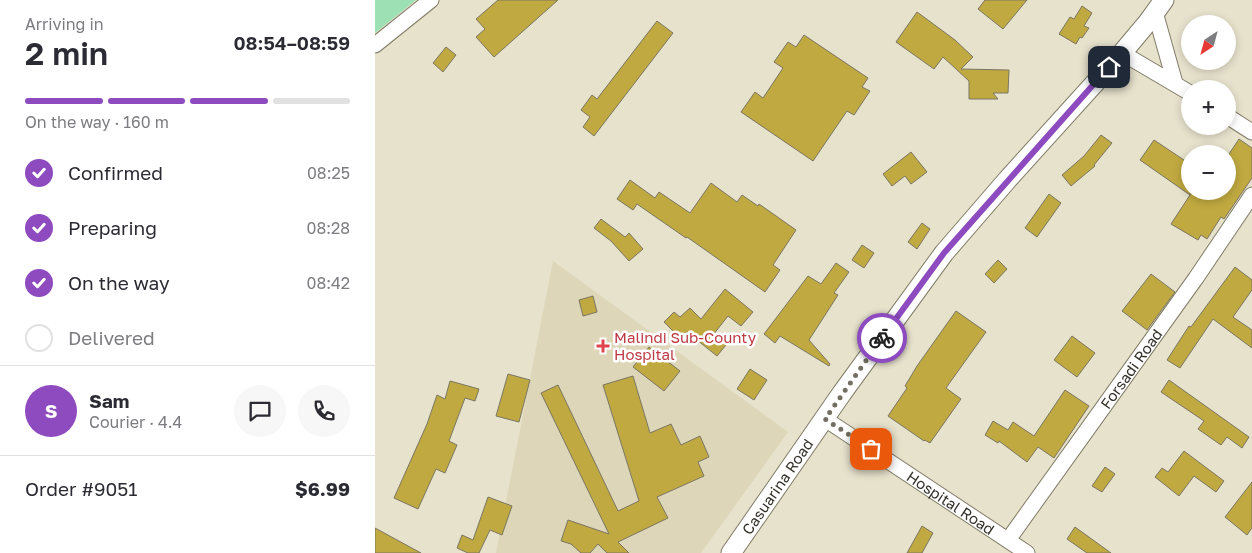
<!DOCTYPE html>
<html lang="en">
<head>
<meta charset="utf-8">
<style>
  :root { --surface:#fff; --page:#f7f7f7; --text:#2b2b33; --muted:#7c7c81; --line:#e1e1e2; --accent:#8d4bbf }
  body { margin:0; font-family:"Golos Text",sans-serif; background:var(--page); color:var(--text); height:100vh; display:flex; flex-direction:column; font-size:19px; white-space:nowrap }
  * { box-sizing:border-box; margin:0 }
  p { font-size:16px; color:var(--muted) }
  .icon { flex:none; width:28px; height:28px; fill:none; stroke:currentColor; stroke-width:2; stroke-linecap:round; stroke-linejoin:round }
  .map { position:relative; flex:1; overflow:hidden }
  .details { display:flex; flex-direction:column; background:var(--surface); width:375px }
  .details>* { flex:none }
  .needle { width:32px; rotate:216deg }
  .fabs { position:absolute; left:806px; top:15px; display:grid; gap:10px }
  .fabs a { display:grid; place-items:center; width:55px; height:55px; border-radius:50%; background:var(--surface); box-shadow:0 2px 8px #0003; font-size:25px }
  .pin { position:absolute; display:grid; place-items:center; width:42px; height:42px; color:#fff; margin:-21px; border-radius:10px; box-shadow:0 2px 8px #0006 }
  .courier { position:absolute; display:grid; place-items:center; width:50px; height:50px; margin:-25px; border:4px solid #8d4bbf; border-radius:50%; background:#fff; color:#222; box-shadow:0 1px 6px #0007 }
  .head em { font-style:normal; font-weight:600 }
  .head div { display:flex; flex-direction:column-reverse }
  .head { display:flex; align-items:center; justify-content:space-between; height:85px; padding:0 25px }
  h1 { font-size:32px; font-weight:600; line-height:38px }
  .bar { display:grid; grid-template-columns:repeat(4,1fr); gap:8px 5px; align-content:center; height:60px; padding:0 25px }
  .bar i { height:6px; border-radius:4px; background:var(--line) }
  .bar .active { background:var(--accent) }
  .bar p { grid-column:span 4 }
  .line { display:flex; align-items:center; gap:12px; padding:0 25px; border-top:1px solid var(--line) }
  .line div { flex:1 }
  .round { display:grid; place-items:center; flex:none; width:52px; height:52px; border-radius:26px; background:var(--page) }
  ol { padding:0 25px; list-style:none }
  li { display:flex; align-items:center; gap:15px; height:55px }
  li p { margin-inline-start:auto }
  li .icon { padding:5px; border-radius:50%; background:var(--accent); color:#fff; stroke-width:4 }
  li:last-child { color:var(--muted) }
  li i { width:28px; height:28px; border:2px solid var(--line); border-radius:50% }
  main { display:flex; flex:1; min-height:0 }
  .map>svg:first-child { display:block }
  .built { fill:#ddd6b9 }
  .green { fill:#9de0b4 }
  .building { fill:#c0a940; stroke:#7a7662 }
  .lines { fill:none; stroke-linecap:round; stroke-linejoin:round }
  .minor-casing { stroke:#807c68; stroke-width:17 }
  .tertiary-casing { stroke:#807c68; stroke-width:21 }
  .minor { stroke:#fff; stroke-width:15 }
  .tertiary { stroke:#fff; stroke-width:19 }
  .done { stroke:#737063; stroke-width:5; stroke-dasharray:0 9 }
  .route { stroke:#8d4bbf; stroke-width:6 }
  .health-dot { fill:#e0444e; stroke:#fff; stroke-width:2 }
  .labels { text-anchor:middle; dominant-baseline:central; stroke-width:5; stroke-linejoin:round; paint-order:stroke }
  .health-label { font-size:15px; fill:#be3a42; stroke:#fff; text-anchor:start }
  .street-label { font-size:15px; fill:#34322a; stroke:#fff }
</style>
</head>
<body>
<main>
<section class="details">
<div class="head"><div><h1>2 min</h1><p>Arriving in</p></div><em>08:54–08:59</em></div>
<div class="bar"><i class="active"></i><i class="active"></i><i class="active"></i><i></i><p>On the way · 160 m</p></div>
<ol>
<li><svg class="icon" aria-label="check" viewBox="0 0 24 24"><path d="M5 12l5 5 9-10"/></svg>Confirmed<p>08:25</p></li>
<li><svg class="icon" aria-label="check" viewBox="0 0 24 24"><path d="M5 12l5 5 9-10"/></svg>Preparing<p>08:28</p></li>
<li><svg class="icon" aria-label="check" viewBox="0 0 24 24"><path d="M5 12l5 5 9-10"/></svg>On the way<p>08:42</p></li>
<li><i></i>Delivered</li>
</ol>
<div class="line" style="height:90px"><b class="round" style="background:var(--accent);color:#fff">S</b><div><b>Sam</b><p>Courier · 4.4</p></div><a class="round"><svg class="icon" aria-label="chat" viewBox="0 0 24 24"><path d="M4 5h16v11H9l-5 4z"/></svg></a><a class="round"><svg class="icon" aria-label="phone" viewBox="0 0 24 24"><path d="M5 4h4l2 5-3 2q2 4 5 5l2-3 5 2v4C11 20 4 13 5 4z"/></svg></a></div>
<div class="line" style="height:65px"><div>Order #9051</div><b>$6.99</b></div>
</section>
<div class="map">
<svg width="877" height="553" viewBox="0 0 877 553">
  <rect width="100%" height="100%" fill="#e7e2cc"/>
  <!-- built -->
  <path class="built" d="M178 261 413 432 326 553H121Z"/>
  <!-- green -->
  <path class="green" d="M0 0H41L0 33Z"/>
  <!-- building -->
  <path class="building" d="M123 0H183L119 57 101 37 110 29 101 19Z
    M610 0H652L628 29 603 9Z
    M707 6 717 13 709 26 714 28 707 38 705 37 701 44 684 34 695 17 699 19Z
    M542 12 580 40 598 57 586 69 634 70 633 93H618L623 99H594V81L568 57 559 69 521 42Z
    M282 21 298 33 219 136 208 127 215 117 206 110 217 95 222 99Z
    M429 35 493 78 487 87 495 91 479 115 472 111 438 161 366 112 380 92 388 98 408 68 399 62 413 42 421 47Z
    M71 47 81 55 68 72 58 63Z
    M726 135 737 143 719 165 720 166 696 186 687 175 709 156Z
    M864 139 877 148V178L849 219 846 217 832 239 826 235 823 240 796 224 815 195 765 160 779 140 815 164V195L817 191H852V157Z
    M536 152 552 172 536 184 530 176 517 186 508 174Z
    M255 180 280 198 284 192 315 213 336 183 362 202 367 195 383 206 384 204 421 230 398 265 405 270 390 292 312 237 311 238 262 204 258 210 242 199Z
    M674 194 686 203 662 237 650 228Z
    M226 219 250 237 254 233 268 249 254 261 236 241 219 228Z
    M547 223 555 229 542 249 533 242Z
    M487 245 499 253 489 268 477 260Z
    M623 260 632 269 619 283 610 274Z
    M461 263 474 272 459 293 463 295 434 340 455 364 454 366 405 336 400 343 389 334 433 276 446 284Z
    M860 267 877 280V290L858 317 877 330V348L838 319 805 368 792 360 814 326 816 327Z
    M776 274 800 292 772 330 747 311Z
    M350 289 378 312 366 326 353 316 338 335 351 345 342 356 312 332 305 338 289 322 299 312 305 317 315 308 326 319Z
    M218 296 222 312 208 316 204 300Z
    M581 311 611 332 571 388 586 399 555 443 550 440 549 441 513 416 532 388 530 386 542 366Z
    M697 336 720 353 702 377 679 360Z
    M274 347 305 371 289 391 258 367Z
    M375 369 392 380 379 400 362 389Z
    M133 374 155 380 144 422 121 416Z
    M258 376 275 433 296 424 306 445 325 436 334 457 323 462 329 476 282 497 293 518 243 542 254 553H232L223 544 215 553H206L196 544 186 541 193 520 234 534 166 393 183 385 243 511 264 501 228 385Z
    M794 380 874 437 867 448 852 437 846 445 823 429 829 421 786 392Z
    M75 381 104 389 100 401 90 398 74 441 82 445 70 473 61 469 43 509 19 498 52 424 62 395 70 399Z
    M690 390 714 406 679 458 663 447 652 462 624 441 623 443 610 435 618 421 633 430 638 422 659 436Z
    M809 451 849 481 841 492 819 476 804 496 780 477 787 468 793 472Z
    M730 467 740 474 727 492 717 486Z
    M877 482V528L872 535 850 517Z
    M113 497 137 506 127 535 115 530 104 553H93L82 548 87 535 98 540Z
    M547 526 558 533 547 553H532Z
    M700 527 736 553H712L692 539Z
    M0 528 46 553H0Z"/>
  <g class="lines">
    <defs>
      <g id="minor">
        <path d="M780 12 800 83"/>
        <path d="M0 45 56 0"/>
        <path d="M747 53 815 93"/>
        <path d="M852 116 877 132"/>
        <path id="s1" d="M450 419 652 553"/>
        <path id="s2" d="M633 540 821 278 877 195"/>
      </g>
      <g id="tertiary">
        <path id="s3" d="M356 553 467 393 569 253 633 179 747 53 773 22 789 0"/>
      </g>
    </defs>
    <!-- minor casing -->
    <use href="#minor" class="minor-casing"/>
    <!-- tertiary casing -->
    <use href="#tertiary" class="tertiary-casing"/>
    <!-- minor -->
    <use href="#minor" class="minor"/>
    <!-- tertiary -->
    <use href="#tertiary" class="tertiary"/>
  </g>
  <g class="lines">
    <!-- done -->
    <path class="done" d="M496 449 450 419 507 338"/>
    <!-- route -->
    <path class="route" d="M507 338 569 253 734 67"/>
  </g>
  <!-- markers -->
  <path class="health-dot" d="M225.5 338.5h5v5h5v5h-5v5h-5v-5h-5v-5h5z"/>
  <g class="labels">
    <!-- health labels -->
    <g class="health-label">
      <text x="239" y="337">Malindi Sub-County<tspan x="239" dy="17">Hospital</tspan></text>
    </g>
    <!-- street labels -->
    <g class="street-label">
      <text stroke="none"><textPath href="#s2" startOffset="211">Forsadi Road</textPath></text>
      <text stroke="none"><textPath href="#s3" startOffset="81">Casuarina Road</textPath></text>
      <text stroke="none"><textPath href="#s1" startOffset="151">Hospital Road</textPath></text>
    </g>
  </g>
</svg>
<div class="fabs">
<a><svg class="needle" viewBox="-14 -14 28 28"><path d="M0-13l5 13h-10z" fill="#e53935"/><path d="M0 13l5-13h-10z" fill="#7c7c81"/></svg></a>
<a>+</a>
<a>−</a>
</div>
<div class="pin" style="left:496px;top:449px;background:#ea580c"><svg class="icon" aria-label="bag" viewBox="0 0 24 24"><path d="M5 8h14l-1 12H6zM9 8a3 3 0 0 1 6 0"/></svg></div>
<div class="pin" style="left:734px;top:67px;background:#1f2937"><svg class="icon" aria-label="home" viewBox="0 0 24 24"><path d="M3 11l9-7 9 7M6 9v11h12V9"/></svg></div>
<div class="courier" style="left:507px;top:338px"><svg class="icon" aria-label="bike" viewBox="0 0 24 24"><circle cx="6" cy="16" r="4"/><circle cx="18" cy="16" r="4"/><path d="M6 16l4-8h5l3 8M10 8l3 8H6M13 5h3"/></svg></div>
</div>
</main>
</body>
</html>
